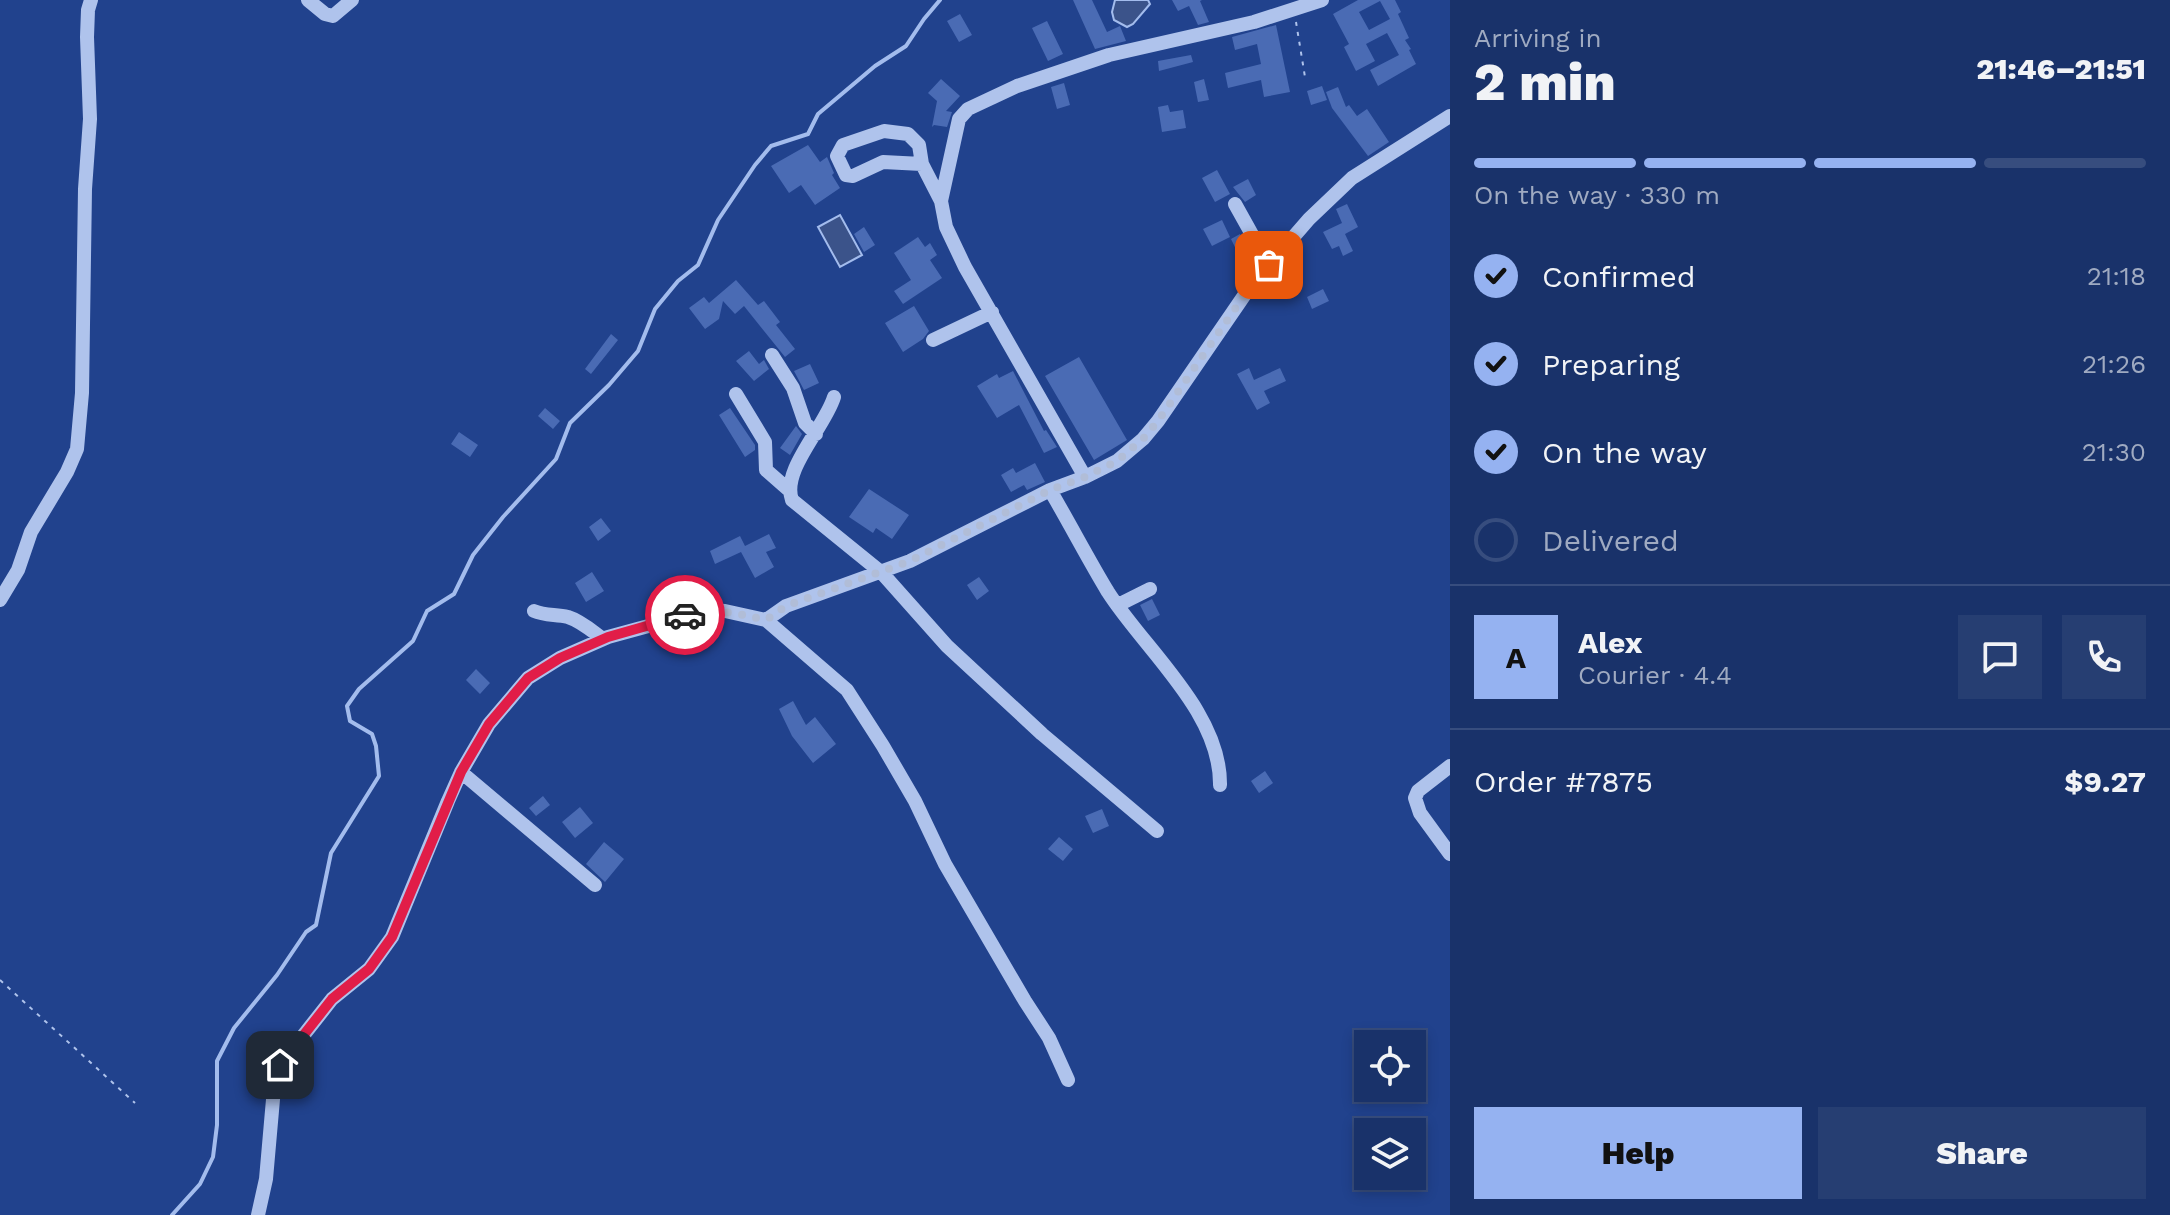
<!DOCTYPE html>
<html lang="en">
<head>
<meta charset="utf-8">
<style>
  :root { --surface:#19326a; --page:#263e72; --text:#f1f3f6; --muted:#9faac1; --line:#374d7e; --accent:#95b2f1 }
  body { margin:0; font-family:"Work Sans",sans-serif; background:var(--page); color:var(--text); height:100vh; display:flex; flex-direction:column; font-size:30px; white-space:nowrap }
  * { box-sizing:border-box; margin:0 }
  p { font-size:26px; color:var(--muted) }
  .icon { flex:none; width:44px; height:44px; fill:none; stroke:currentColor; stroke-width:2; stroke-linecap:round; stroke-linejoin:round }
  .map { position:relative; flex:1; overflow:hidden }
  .details { display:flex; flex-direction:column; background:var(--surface); width:720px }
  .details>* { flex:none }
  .tools { position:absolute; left:1354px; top:1030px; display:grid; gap:16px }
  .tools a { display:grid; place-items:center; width:72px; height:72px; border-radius:0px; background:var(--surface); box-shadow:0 4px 12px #0003,0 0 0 2px var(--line); font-size:40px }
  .pin { position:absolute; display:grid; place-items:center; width:68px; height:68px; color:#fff; margin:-34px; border-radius:16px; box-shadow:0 4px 12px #0006 }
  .courier { position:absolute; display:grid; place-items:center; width:80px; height:80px; margin:-40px; border:6px solid #e11d48; border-radius:50%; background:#fff; color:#222; box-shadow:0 2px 10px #0007 }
  .overview em { font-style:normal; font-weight:800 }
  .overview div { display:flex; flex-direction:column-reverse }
  .overview { display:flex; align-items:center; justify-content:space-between; height:136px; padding:0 24px }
  h1 { font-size:52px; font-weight:800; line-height:60px }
  .bar { display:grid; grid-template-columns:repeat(4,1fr); gap:12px 8px; align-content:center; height:96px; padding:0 24px }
  .bar i { height:10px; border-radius:6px; background:var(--line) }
  .bar .on { background:var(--accent) }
  .bar p { grid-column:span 4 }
  .line { display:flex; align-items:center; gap:20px; padding:0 24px; border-top:2px solid var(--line) }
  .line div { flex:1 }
  .round { display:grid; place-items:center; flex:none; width:84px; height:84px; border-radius:0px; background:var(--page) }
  ol { padding:0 24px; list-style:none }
  li { display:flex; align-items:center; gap:24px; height:88px }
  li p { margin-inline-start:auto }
  li .icon { padding:8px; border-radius:50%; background:var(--accent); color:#111; stroke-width:4 }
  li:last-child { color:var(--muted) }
  li i { width:44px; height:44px; border:4px solid var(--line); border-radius:50% }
  .cta { display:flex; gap:16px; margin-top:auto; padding:16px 24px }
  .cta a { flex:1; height:92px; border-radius:0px; background:var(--accent); color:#111; font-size:32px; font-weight:800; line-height:92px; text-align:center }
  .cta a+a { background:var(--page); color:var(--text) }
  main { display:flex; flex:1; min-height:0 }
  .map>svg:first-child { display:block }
  .water { fill:#3b538a; stroke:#a3bced; stroke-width:2 }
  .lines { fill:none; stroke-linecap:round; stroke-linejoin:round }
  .stream { stroke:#a3bced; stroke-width:4 }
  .building { fill:#4a6bb4; fill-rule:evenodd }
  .path { stroke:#afc3ec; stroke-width:2; stroke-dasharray:4 6; stroke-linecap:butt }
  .minor { stroke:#afc3ec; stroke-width:14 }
  .done { stroke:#b1bdd7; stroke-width:8; stroke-dasharray:0 14.4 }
  .route { stroke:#e11d48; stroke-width:10 }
</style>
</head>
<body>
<main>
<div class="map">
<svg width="1450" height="1215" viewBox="0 0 1450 1215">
  <rect width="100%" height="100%" fill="#21428d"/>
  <!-- water -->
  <path class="water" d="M1115 0H1148L1150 4 1133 24 1127 27 1114 20 1112 12Z
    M840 215 862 255 840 267 818 227Z"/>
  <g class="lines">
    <!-- stream -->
    <path class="stream" d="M172 1215 200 1184 213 1157 217 1125V1061L234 1028 277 975 306 932 316 925 331 853 379 776 376 746 372 734 350 721 347 706 359 689 413 641 427 611 454 594 473 555 503 517 556 459 570 423 609 385 638 351 655 309 678 281 698 265 718 220 755 165 771 146 808 134 818 114 875 66 906 46 924 19 940 0"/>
  </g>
  <!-- building -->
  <path class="building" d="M1073 0H1092L1107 32 1120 26 1126 41 1095 49Z
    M1172 0H1202L1200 1 1209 22 1198 25 1189 6 1178 11Z
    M1358 0H1395L1401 12 1398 14 1409 38 1405 40 1411 49 1409 50 1416 64 1378 86 1370 70 1399 55 1387 33 1366 44 1375 61 1356 71 1344 47 1349 44 1333 14ZM1380 1 1390 19 1369 30 1359 12Z
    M960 14 972 35 959 42 947 21Z
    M1047 21 1063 54 1048 61 1032 28Z
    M1276 25 1290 92 1264 97 1261 80 1228 88 1225 73 1261 64 1257 44 1235 50 1232 37Z
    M1191 55 1193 62 1159 71 1158 61Z
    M941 79 960 96 946 111 952 112 947 127 934 125 932 127 937 101 928 93Z
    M1204 79 1209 100 1198 102 1194 82Z
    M1064 83 1070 105 1057 109 1051 87Z
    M1322 86 1327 100 1311 105 1307 91Z
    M1338 87 1346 107 1349 105 1357 116 1367 109 1389 142 1368 156 1332 108 1326 92Z
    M1168 105 1170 112 1183 110 1186 128 1162 132 1158 107Z
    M808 145 820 162 827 157 834 173 832 175 840 188 815 205 801 185 789 193 771 166Z
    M1217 170 1230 194 1215 202 1202 178Z
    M1248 179 1256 195 1245 202 1233 187Z
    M1347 204 1358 227 1345 234 1353 251 1343 256 1339 246 1332 249 1323 232 1342 223 1336 209Z
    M1222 220 1230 237 1212 246 1203 229Z
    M864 227 875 245 864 252 854 234Z
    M1240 234 1257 264 1248 274 1231 239Z
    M918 237 925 247 930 243 937 255 930 260 942 278 903 304 894 291 911 280 894 253Z
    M736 280 758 305 764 301 780 322 776 325 795 349 785 357 744 306 735 314 723 301 719 319 705 329 689 308 704 297 709 303Z
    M1323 289 1329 301 1312 309 1307 297Z
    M914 306 929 331 923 339 903 352 885 323Z
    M611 334 618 340 591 374 585 369Z
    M749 351 759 364 764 360 769 369 754 381 736 361Z
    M1079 357 1127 440 1094 460 1045 376Z
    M810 364 819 383 804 390 794 371Z
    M1249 368 1254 380 1280 368 1286 381 1264 391 1270 403 1257 410 1237 374Z
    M1013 371 1044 431 1046 430 1057 447 1044 453 1019 405 997 418 977 386 997 374 999 378Z
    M545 408 560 421 553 429 538 416Z
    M730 408 755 445V450L745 457 719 415Z
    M796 426 802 434 790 455 780 448Z
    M459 432 478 445 470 457 451 444Z
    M1035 463 1045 482 1027 490 1024 485 1011 492 1001 475 1013 468 1016 473Z
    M869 489 909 515 892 539 876 528 873 533 849 517Z
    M601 518 611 531 598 541 589 527Z
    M769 534 776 548 766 552 774 567 755 578 741 552 715 564 710 551 740 536 745 546Z
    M592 572 604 591 586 602 575 583Z
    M979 577 989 591 977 600 967 585Z
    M1152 599 1160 615 1148 621 1140 605Z
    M476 669 490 683 480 694 466 680Z
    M793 701 806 725 815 717 836 744 813 763 792 736 779 709Z
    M1265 771 1273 783 1259 793 1251 781Z
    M543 796 550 805 536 816 529 808Z
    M580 807 593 823 575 838 562 822Z
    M1102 809 1109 826 1093 833 1085 816Z
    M1059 837 1073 849 1063 861 1048 849Z
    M604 842 624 859 605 882 586 864Z"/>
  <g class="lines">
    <!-- path -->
    <path class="path" d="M1296 22 1305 77
      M0 980 135 1103"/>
    <!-- minor -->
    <path class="minor" d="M308 0 325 14 333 16 352 0
      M922 164 883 162 853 176 846 175 837 156 843 145 884 131 908 134 919 145 922 164 941 201
      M1235 204 1269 265
      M933 340 992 312
      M772 355 793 388 805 423 816 434
      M736 394 765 442 766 470 790 491
      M834 397C825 427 781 470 792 500L882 573 947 646 1042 734 1157 831
      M1085 477 965 267 946 227 941 201 959 119 968 109 1017 86 1109 55 1254 22 1322 0
      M1050 490C1070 524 1088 559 1108 592 1145 650 1221 712 1220 785
      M0 600 18 570 31 532 67 472 77 449 82 393 85 189 90 119 87 37 88 10 91 0
      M1118 605 1150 589
      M534 611C545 616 556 614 568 617 581 621 592 631 603 639
      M766 620 786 606 910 561 1050 490 1085 477 1117 461 1143 439 1158 421 1250 287 1309 219 1352 178 1450 116
      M1450 766 1418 791 1415 798 1420 813 1450 854
      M461 772 595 885
      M258 1215 266 1179 274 1088 280 1065 332 999 369 969 392 937 448 801 461 772 489 724 528 678 560 658 608 637 707 610 725 611 766 620 847 690 883 746 915 801 945 864 1025 1001 1049 1038 1068 1080"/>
  </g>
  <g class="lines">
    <!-- done -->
    <path class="done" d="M685 615C714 608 737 613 766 620L786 606 910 561 1050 490 1085 477 1117 461 1143 439 1158 421 1250 287 1269 265"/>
    <!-- route -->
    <path class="route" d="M280 1065 332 999 369 969 392 937 461 772 489 724 528 678 560 658 608 637 685 615"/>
  </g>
</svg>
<div class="tools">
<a><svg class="icon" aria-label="locate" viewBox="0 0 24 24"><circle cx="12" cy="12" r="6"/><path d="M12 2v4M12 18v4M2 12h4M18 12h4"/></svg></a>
<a><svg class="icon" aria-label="layers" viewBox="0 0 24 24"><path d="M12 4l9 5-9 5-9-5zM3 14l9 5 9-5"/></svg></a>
</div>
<div class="pin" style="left:1269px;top:265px;background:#ea580c"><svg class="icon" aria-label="bag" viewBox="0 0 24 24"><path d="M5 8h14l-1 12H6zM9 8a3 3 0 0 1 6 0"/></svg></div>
<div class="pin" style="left:280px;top:1065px;background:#1f2937"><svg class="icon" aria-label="home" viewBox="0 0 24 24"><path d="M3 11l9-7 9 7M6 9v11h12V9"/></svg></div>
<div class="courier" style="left:685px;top:615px"><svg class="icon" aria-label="car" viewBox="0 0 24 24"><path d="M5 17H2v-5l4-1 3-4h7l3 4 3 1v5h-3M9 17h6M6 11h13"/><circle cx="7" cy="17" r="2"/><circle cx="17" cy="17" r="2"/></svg></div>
</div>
<section class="details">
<div class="overview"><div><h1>2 min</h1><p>Arriving in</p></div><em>21:46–21:51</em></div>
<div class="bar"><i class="on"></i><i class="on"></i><i class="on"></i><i></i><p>On the way · 330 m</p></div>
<ol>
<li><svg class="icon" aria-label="check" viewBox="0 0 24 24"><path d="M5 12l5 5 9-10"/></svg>Confirmed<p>21:18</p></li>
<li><svg class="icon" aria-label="check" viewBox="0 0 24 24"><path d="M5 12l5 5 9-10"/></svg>Preparing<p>21:26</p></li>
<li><svg class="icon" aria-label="check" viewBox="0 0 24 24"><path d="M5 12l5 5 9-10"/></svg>On the way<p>21:30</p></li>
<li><i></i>Delivered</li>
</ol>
<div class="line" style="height:144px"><b class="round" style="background:var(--accent);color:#111">A</b><div><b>Alex</b><p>Courier · 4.4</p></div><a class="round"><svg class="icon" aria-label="chat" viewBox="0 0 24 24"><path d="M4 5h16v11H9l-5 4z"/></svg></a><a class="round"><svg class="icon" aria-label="phone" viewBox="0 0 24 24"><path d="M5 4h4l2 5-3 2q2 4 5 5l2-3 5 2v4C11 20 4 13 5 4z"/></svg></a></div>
<div class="line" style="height:104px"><div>Order #7875</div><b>$9.27</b></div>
<div class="cta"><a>Help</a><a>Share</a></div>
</section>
</main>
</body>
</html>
